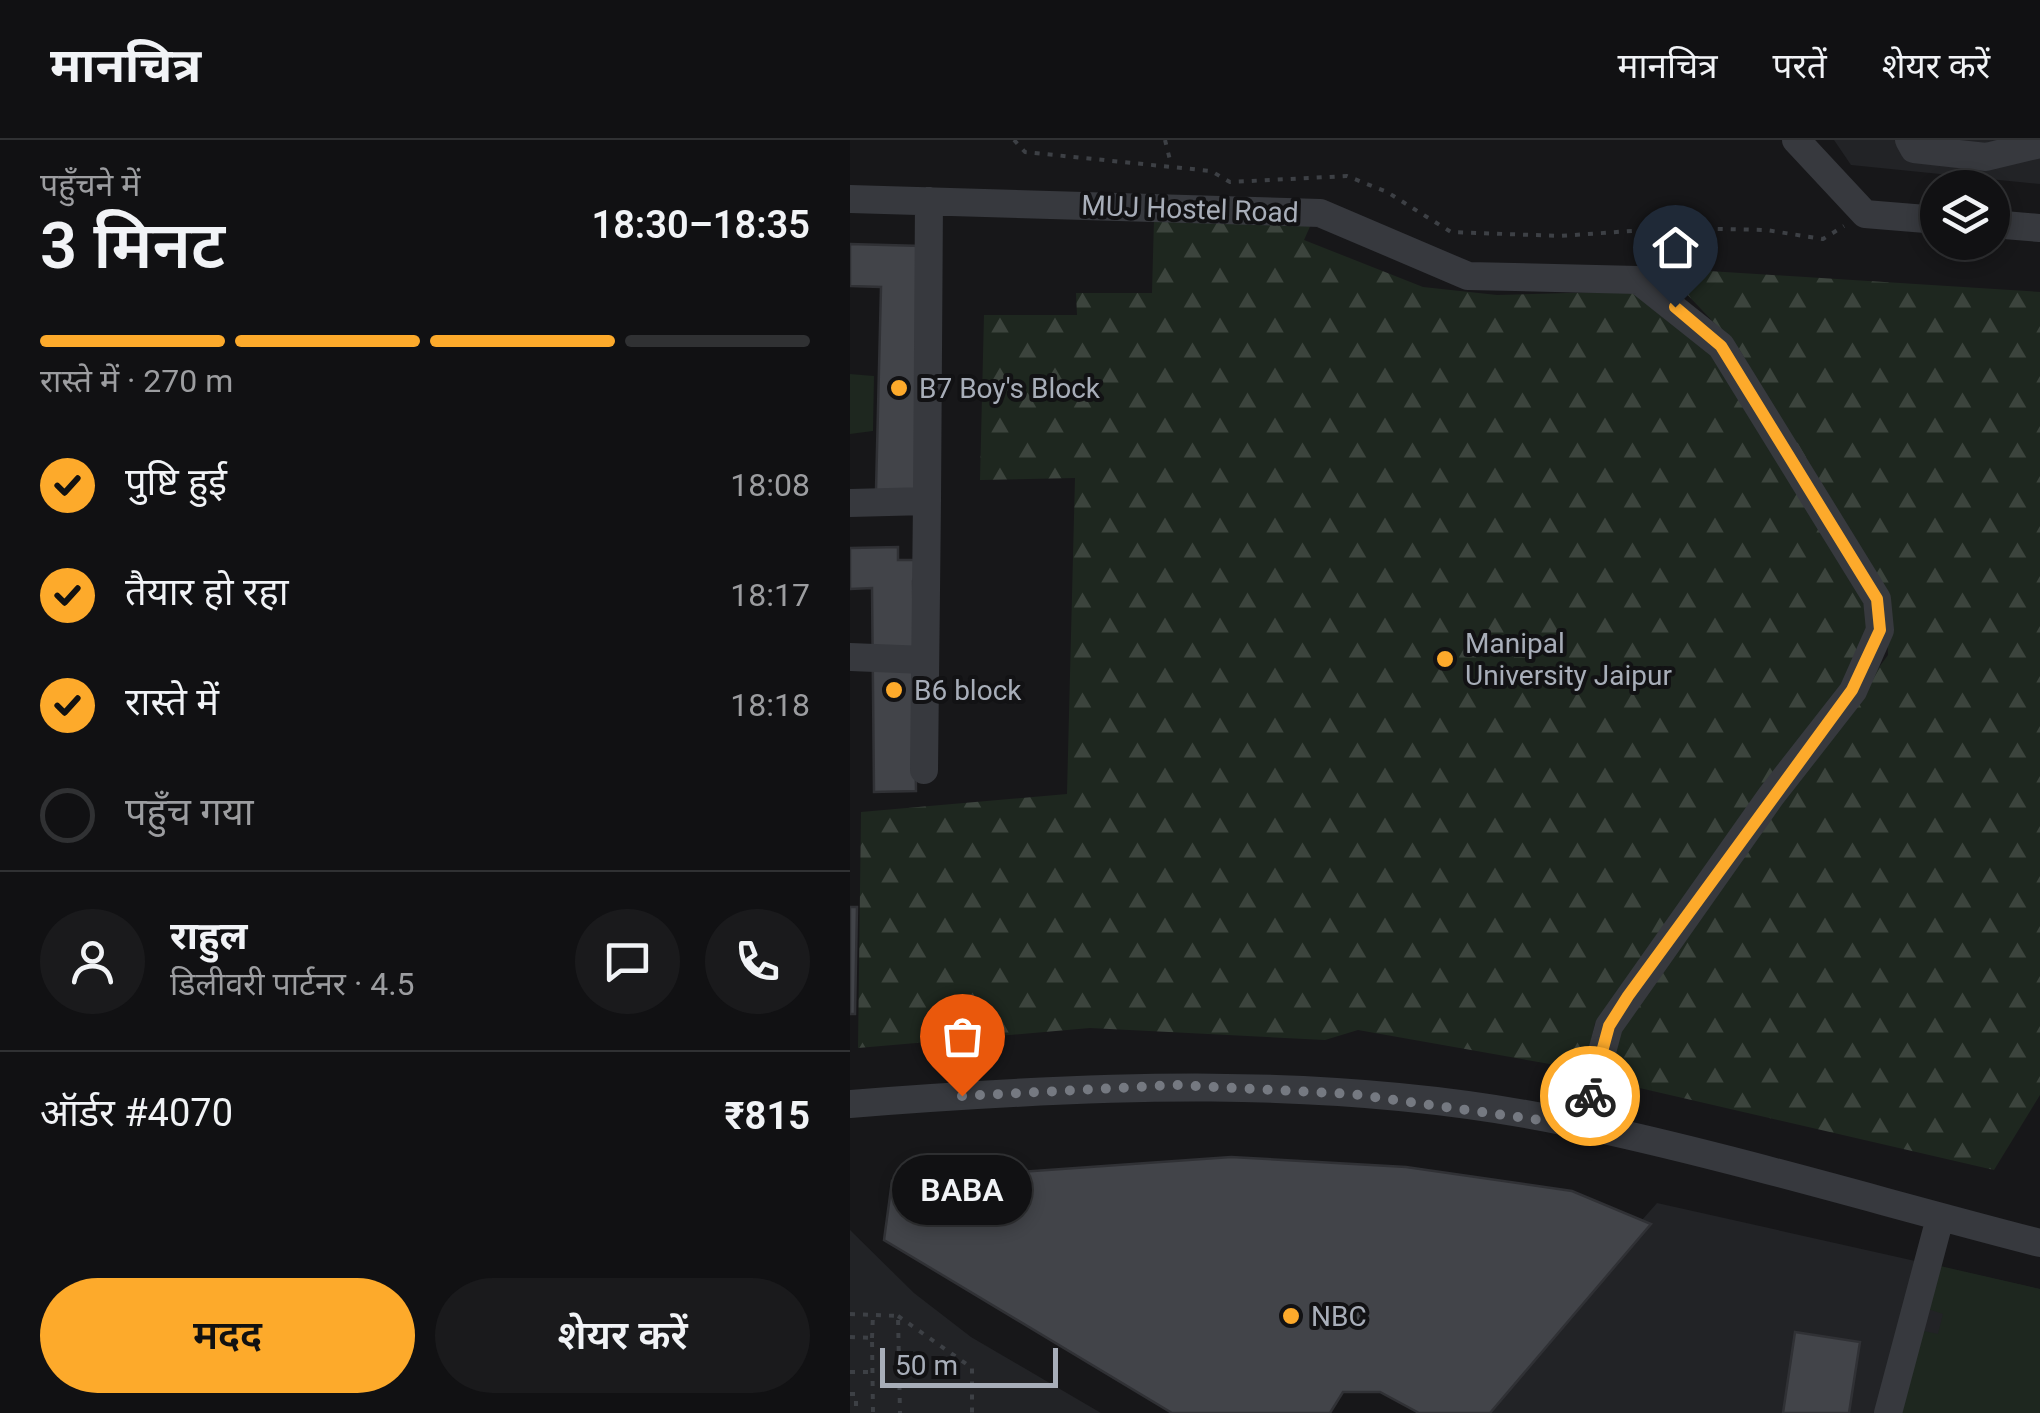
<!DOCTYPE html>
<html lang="hi">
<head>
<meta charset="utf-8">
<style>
  :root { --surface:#111113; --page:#1a1a1c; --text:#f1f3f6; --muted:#9c9da0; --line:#303133; --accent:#fdaa2b }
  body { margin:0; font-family:Roboto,"Noto Sans Devanagari",sans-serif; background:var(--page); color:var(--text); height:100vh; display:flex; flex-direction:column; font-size:38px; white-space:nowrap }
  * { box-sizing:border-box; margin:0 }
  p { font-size:32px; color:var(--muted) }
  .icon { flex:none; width:55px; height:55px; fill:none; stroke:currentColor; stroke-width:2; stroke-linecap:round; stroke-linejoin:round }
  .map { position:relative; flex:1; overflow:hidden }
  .side { display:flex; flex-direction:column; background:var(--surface); width:850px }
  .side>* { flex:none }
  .tools { position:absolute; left:1070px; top:30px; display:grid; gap:20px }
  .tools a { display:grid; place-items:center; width:90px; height:90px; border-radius:50%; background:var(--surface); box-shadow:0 5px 15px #0003,0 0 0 2px var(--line); font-size:50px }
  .scale { position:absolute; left:30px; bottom:25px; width:178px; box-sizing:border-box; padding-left:10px; border:5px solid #a8aeb9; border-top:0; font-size:28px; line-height:35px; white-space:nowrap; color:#a8aeb9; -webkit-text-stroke:8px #121214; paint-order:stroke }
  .pin { position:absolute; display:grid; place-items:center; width:85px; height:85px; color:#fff; margin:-102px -42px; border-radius:50% 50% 50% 0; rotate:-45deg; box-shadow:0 0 10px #0007 }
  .pin .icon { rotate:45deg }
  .courier { position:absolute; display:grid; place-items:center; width:100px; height:100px; margin:-50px; border:8px solid #fdaa2b; border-radius:50%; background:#fff; color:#222; box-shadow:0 2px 12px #0007 }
  .bubble { position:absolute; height:70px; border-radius:35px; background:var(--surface); box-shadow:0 5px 15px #0003,0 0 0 2px var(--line); font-size:32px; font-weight:600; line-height:70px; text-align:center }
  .summary em { font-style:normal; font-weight:600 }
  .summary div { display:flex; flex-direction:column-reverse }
  .summary { display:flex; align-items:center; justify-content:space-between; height:170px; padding:0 40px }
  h1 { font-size:65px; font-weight:600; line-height:75px }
  .bar { display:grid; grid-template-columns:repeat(4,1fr); gap:15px 10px; align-content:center; height:120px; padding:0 40px }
  .bar i { height:12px; border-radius:8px; background:var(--line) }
  .bar .active { background:var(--accent) }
  .bar p { grid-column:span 4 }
  .line { display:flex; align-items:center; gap:25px; padding:0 40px; border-top:2px solid var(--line) }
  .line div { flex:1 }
  .round { display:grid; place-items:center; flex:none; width:105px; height:105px; border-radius:52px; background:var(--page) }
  ol { padding:0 40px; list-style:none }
  li { display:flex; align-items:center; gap:30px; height:110px }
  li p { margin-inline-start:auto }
  li .icon { padding:10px; border-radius:50%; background:var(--accent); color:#111; stroke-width:4 }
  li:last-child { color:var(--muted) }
  li i { width:55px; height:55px; border:5px solid var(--line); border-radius:50% }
  .primary-button { display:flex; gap:20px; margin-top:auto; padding:20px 40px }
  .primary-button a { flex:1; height:115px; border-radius:60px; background:var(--accent); color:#111; font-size:40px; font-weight:600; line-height:115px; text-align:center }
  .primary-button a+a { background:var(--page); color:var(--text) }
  header { display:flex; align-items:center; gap:60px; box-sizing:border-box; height:140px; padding:0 50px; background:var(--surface); border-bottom:2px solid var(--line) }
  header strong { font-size:48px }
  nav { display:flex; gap:55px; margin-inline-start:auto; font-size:35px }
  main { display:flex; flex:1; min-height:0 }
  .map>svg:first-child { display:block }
  .built { fill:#222326 }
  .grass { fill:#1e271f }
  .forest { fill:url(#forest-firs) }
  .building { fill:#424449; stroke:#303135; stroke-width:2.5 }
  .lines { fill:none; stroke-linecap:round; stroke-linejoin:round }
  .path { stroke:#3d4045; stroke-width:4; stroke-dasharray:5 8; stroke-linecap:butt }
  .minor { stroke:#37393e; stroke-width:28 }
  .done { stroke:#757981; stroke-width:10; stroke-dasharray:0 18 }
  .route { stroke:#fdaa2b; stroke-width:12 }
  .poi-dot { fill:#fdaa2b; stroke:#121214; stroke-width:4 }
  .labels { text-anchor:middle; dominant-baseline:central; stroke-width:8; stroke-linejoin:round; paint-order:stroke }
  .street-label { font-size:28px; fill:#a8aeb9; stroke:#121214 }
  .poi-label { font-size:28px; fill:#a8aeb9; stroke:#121214; text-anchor:start }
</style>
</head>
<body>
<header>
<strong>मानचित्र</strong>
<nav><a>मानचित्र</a><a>परतें</a><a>शेयर करें</a></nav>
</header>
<main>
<section class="side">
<div class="summary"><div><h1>3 मिनट</h1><p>पहुँचने में</p></div><em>18:30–18:35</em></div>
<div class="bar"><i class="active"></i><i class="active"></i><i class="active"></i><i></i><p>रास्ते में · 270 m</p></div>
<ol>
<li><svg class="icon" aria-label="check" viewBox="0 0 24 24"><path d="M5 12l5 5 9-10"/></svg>पुष्टि हुई<p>18:08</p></li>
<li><svg class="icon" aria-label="check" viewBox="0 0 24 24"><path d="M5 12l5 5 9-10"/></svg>तैयार हो रहा<p>18:17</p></li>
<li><svg class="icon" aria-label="check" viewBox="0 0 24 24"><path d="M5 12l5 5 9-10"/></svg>रास्ते में<p>18:18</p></li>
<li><i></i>पहुँच गया</li>
</ol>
<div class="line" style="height:180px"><a class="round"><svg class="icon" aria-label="person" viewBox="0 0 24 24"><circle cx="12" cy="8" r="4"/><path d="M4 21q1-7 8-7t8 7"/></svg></a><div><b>राहुल</b><p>डिलीवरी पार्टनर · 4.5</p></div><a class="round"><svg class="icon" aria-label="chat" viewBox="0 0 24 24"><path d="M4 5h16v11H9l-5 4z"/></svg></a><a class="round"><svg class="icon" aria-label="phone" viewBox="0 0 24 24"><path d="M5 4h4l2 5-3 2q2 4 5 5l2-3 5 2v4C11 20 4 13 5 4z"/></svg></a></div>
<div class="line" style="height:130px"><div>ऑर्डर #4070</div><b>₹815</b></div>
<div class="primary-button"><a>मदद</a><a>शेयर करें</a></div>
</section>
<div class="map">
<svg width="1190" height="1273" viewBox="0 0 1190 1273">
  <defs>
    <pattern id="forest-firs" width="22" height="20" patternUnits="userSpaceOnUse" patternTransform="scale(2.5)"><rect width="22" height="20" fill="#1e271f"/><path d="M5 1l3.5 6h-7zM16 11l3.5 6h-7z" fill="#3c443d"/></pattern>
  </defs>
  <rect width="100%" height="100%" fill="#171719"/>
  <!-- built -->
  <path class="built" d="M984 0H1190V44L1001 25Z
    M807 1063 1190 1149V1273H622Z
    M0 1090 64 1153 121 1197 251 1273H0Z"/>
  <!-- grass -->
  <path class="grass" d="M0 234 24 236 23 291 0 294Z
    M1086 1125 1190 1149V1273H1048L1069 1190 1088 1194 1093 1174 1075 1168Z"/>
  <!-- forest -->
  <path class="forest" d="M304 79 462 82 454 100 573 147 647 155 787 151 871 221 1011 456 1021 486 1015 508 978 567 807 808 745 883 734 930 508 890 475 900 240 888 8 908 11 672 217 654 225 338 130 340 134 175H227L226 153H302Z
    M812 128 1190 152V955L1144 1030 755 940 775 878 1038 515 1036 457 889 209Z"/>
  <!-- building -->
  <path class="building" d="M0 104 72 106 66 351 26 350 31 147 0 146Z
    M48 407V420H72L63 441 66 651 24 652 22 448 0 449V408Z
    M0 767H7L5 874H0Z
    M381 1017 556 1027 722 1051 801 1084 640 1273H569L530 1252H493L480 1273H322L34 1100 42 1041Z
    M945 1192 1010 1202 999 1273H933Z"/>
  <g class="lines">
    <!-- path -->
    <path class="path" d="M164 0 175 12 361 31 380 42 497 36 537 52 601 92 710 96 824 88 916 90 973 99 994 86
      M315 0 321 24
      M0 1174 48 1176 50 1273
      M48 1176 122 1228V1273
      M0 1197 22 1198 23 1273
      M22 1198 23 1175
      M0 1232H23
      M0 1254H6V1273"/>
    <!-- minor -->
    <path class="minor" d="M946 0 1015 74 1088 80
      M1059 0 1064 9 1136 17 1190 4
      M0 59 470 73 618 136 788 140 871 206 1027 459 1030 490 1003 551 921 656 759 886 732 986
      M1142 84 1190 88
      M0 363 77 361 79 61
      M0 517 75 520
      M74 630 77 361
      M0 964C240 945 484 933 722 983 879 1016 1034 1063 1190 1103
      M1038 1273 1090 1078"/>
  </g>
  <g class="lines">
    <!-- done -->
    <path class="done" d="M112 956 326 945 502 954 732 986 740 956"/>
    <!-- route -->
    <path class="route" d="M740 956 759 886 778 856 1002 550 1030 490 1027 459 871 206 825 167"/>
  </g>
  <!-- markers -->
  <g class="poi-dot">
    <circle cx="49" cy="248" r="10"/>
    <circle cx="595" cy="519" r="10"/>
    <circle cx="44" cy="550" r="10"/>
    <circle cx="441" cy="1176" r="10"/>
  </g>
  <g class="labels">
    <!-- street labels -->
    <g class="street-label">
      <text transform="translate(340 69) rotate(2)">MUJ Hostel Road</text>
    </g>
    <!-- poi labels -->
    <g class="poi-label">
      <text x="69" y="248">B7 Boy's Block</text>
      <text x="615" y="503">Manipal<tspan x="615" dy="32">University Jaipur</tspan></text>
      <text x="64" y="550">B6 block</text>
      <text x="461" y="1176">NBC</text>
    </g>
  </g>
</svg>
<div class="tools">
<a><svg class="icon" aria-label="layers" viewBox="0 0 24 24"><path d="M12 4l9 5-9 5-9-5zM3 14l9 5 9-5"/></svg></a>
</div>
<div class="scale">50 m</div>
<div class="pin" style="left:112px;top:956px;background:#ea580c"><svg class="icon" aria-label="bag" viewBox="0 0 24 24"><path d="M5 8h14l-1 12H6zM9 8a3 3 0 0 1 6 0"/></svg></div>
<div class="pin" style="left:825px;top:167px;background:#1f2937"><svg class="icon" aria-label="home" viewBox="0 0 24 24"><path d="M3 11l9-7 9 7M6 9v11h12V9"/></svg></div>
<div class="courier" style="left:740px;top:956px"><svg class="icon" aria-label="bike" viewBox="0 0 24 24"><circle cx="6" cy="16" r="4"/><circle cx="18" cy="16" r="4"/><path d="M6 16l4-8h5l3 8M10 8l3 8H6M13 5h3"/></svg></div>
<div class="bubble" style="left:42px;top:1015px;width:140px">BABA</div>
</div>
</main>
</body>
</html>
